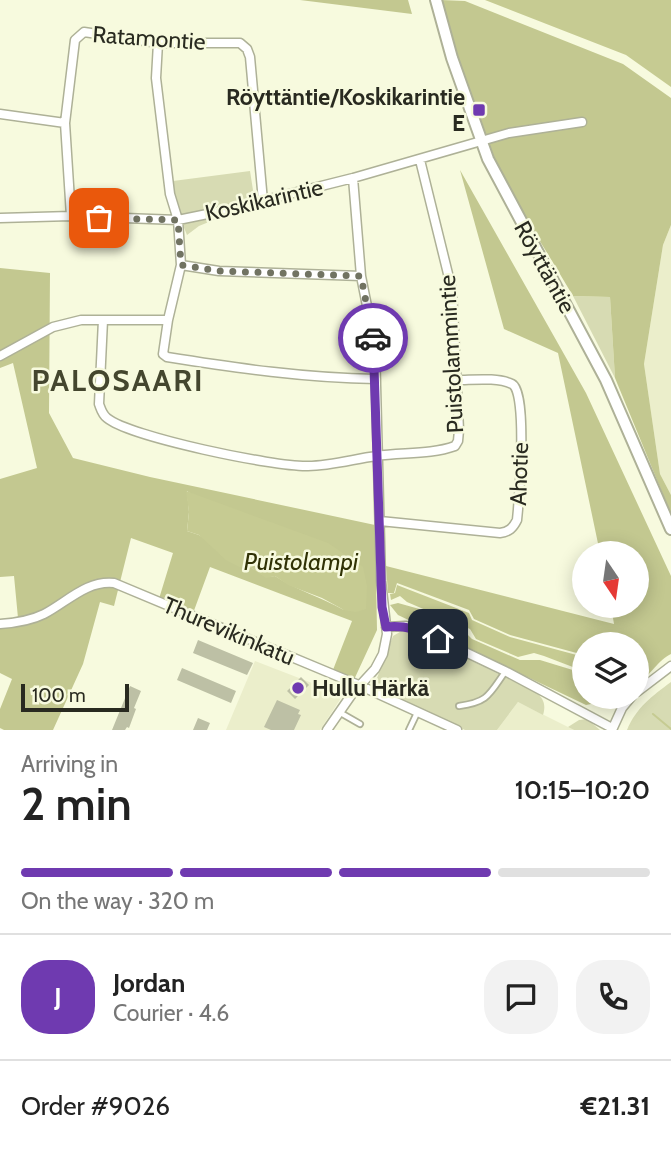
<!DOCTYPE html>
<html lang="en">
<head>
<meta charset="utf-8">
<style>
  :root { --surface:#fff; --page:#f2f2f2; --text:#222; --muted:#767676; --line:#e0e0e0; --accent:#6f3ab0 }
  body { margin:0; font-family:Cabin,sans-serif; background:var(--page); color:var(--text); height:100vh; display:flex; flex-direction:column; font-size:26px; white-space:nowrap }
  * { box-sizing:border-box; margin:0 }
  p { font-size:23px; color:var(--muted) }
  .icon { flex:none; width:38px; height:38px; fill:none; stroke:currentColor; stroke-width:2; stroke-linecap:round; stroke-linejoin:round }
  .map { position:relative; height:730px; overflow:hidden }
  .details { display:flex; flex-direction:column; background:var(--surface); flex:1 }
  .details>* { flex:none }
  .needle { width:46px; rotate:167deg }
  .buttons { position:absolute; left:572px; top:541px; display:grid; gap:14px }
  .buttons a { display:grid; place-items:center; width:77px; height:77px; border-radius:50%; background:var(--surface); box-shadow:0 4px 18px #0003; font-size:35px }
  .scale { position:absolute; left:21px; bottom:18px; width:108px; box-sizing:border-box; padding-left:7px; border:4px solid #292a20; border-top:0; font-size:19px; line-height:24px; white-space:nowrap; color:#292a20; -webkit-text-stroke:5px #f7fade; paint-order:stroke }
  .pin { position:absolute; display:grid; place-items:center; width:60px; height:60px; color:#fff; margin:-30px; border-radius:14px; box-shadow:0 4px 10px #0006 }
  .courier { position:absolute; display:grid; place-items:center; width:70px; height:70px; margin:-35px; border:5px solid #6f3ab0; border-radius:50%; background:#fff; color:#222; box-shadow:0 2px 9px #0007 }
  .headline em { font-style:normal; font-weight:600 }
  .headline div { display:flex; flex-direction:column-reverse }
  .headline { display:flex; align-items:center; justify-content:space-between; height:119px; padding:0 21px }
  h1 { font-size:46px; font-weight:600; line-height:52px }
  .bar { display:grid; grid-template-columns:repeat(4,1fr); gap:10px 7px; align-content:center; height:84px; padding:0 21px }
  .bar i { height:9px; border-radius:5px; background:var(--line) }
  .bar .current { background:var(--accent) }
  .bar p { grid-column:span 4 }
  .line { display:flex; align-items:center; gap:18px; padding:0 21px; border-top:2px solid var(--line) }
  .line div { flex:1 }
  .round { display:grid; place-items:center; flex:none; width:74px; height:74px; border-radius:28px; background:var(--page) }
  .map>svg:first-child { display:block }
  .built { fill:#ebeecb }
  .green { fill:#d7dbb3 }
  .forest { fill:#c3c890; fill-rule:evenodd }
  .water { fill:#c6cb92 }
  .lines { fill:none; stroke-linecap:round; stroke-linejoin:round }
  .stream { stroke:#c6cb92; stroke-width:2 }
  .building { fill:#bdc0a5 }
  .service-casing { stroke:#aeb197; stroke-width:8 }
  .minor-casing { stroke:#aeb197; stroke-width:11 }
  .tertiary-casing { stroke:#aeb197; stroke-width:14 }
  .service { stroke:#fff; stroke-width:4.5 }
  .minor { stroke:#fff; stroke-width:8 }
  .tertiary { stroke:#fff; stroke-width:10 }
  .done { stroke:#717362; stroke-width:7; stroke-dasharray:0 12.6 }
  .route { stroke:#6f3ab0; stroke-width:9 }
  .poi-dot { fill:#6f3ab0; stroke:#f7fade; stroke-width:2.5 }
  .labels { text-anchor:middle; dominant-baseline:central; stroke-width:5; stroke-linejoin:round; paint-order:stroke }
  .street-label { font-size:23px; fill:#292a20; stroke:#f7fade }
  .poi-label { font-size:23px; font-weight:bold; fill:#292a20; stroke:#f7fade; text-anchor:end }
  .water-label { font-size:24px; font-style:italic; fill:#303205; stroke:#f7fade }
  .district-label { font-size:30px; font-weight:bold; letter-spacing:2px; fill:#44462e; stroke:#f7fade }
</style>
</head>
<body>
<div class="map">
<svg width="671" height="730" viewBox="0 0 671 730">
  <rect width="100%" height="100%" fill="#f7fade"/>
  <!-- built -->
  <path class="built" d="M671 225V495L660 474 644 364 663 245Z
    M255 661 343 695 320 730H226Z
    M518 702 574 730H497Z"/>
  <!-- green -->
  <path class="green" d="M250 171 255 203 199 226 187 235 174 203 173 181Z
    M573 296 610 297 615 378Z
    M405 629 536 692C544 699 546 705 543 715L518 702 497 730H465L374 686 393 636Z
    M671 682V730H627C636 708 652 696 671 682Z
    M587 719 600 730H574L568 727 579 720Z"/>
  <!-- forest -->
  <path class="forest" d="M300 0H408L412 14Z
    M441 0 465 1 623 64 671 98V225L663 245 644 364 660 474 671 495V514L615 378 610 297 573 296C545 248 514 202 491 152 469 103 455 51 441 0Z
    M460 170 586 393 671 576V654C661 658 646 678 637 687V644H584V655L510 635 474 619 469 610 397 583 394 593H388L386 566 614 624 611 606H637V553H600L558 353 504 329Z
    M0 268 50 273 49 413 73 458 150 477 375 525 377 630 352 684 331 675 352 621 210 567 192 616 158 602 173 553 131 538 114 606 100 602 83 664 53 730H4L0 728V709L12 679 0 673V619L18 618 14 576 0 577V479L37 468 13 363 0 368ZM187 491 344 610C321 597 296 590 275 576L266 577 199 535 187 531 189 512Z
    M398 603 423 610 462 629 472 639 520 660H540L576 671 584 682V696L627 697 586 705 398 615 390 605Z"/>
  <!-- water -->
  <path class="water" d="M485 0H671V87L626 55Z
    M186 491 328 543 363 567 367 586 366 609 356 612 344 610 322 598 288 585 275 576 266 578 250 567H240L226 560 199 535 187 531 189 512Z
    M397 585 469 613 472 620 510 637 584 657V677L578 669 544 656 534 653 518 657 476 639 470 629 407 602 400 596 391 600 390 594 395 593Z"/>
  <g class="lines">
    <!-- stream -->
    <path class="stream" d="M653 714 671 729"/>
  </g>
  <!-- building -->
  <path class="building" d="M198 640 253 663 247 675 193 653Z
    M182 668 236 691 231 703 177 680Z
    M301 677 309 685 295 699 287 691Z
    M130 686 141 691 134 708 136 709 129 728 127 727 125 730H112Z
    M277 700 300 710 298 714 301 715 294 730H271L264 727Z
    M198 718 210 723 207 730H193Z"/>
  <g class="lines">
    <defs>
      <path id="service" d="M459 706C488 702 489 695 505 672
        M339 712 360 724
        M409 730 417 713"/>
      <path id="minor" d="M158 43 156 78 170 194 178 220 181 265 168 320 163 354 167 357C236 368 306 378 376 379
        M0 114 65 123
        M71 216 65 123 75 40 84 32 158 43H240L247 49 250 57 263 201
        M0 218 71 216 178 220 222 211 353 178 509 133 582 122
        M181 265 219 271 361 276
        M103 320 99 404C101 409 102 414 107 418 130 437 274 467 308 466 331 466 354 459 376 456 402 452 430 455 455 446L458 441 459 430 452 290 420 160
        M0 356 53 327 81 320H168
        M380 521 500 533C509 532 513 528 517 520 519 500 528 392 512 384 497 377 473 380 457 380
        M0 624C15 623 30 621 44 614 67 602 87 580 114 583L361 686 457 730
        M386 627 405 626 415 628 505 671 612 728
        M637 692 671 666
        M327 730 352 694 375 669 383 654 387 634 381 581 375 346 361 276 353 178
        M612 730 622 708 632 696"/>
      <path id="tertiary" d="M436 0 452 58 488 159 606 380 671 529"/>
    </defs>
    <!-- service casing -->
    <use href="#service" class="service-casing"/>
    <!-- minor casing -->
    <use href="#minor" class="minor-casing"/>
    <!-- tertiary casing -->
    <use href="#tertiary" class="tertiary-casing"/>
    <!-- service -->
    <use href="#service" class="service"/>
    <!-- minor -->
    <use href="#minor" class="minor"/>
    <!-- tertiary -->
    <use href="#tertiary" class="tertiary"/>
  </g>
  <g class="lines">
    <!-- done -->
    <path class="done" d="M99 218 178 220 181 265 219 271 361 276 373 338"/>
    <!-- route -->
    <path class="route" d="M373 338 382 607 386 627C406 625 419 630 438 639"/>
  </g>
  <!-- markers -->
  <g class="poi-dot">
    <rect x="472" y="103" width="14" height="14" rx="3.5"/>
    <circle cx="298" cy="688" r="7"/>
  </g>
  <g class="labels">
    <!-- street labels -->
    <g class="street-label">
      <text transform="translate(149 38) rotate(4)">Ratamontie</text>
      <text transform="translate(264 200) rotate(-13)">Koskikarintie</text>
      <text transform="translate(545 267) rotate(61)">Röyttäntie</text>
      <text transform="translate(451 354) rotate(-93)">Puistolammintie</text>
      <text transform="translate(519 474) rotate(-88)">Ahotie</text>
      <text transform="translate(229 631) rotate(23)">Thurevikinkatu</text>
    </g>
    <!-- poi labels -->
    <g class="poi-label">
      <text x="465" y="97">Röyttäntie/Koskikarintie<tspan x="465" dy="26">E</tspan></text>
      <text x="312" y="688" text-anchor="start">Hullu Härkä</text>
    </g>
    <!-- water labels -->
    <g class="water-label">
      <text x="301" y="561">Puistolampi</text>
    </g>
    <!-- district labels -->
    <g class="district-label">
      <text x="118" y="380">PALOSAARI</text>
    </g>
  </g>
</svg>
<div class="buttons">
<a><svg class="needle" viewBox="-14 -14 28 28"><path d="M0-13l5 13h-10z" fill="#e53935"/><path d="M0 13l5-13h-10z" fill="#767676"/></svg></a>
<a><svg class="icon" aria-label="layers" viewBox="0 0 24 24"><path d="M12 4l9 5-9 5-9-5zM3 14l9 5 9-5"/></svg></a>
</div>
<div class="scale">100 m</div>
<div class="pin" style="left:99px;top:218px;background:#ea580c"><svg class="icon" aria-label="bag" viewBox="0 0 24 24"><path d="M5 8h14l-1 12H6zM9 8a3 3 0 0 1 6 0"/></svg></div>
<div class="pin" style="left:438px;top:639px;background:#1f2937"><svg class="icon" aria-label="home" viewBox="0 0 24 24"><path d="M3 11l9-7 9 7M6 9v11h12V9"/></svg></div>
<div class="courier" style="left:373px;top:338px"><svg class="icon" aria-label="car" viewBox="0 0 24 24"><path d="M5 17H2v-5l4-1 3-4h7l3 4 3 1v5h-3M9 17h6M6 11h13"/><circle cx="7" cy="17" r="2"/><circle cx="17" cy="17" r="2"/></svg></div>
</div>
<section class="details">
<div class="headline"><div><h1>2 min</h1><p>Arriving in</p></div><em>10:15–10:20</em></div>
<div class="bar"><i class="current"></i><i class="current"></i><i class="current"></i><i></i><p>On the way · 320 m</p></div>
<div class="line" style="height:126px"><b class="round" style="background:var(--accent);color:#fff">J</b><div><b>Jordan</b><p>Courier · 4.6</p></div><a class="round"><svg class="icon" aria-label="chat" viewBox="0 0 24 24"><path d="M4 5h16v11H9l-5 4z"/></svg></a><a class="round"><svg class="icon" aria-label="phone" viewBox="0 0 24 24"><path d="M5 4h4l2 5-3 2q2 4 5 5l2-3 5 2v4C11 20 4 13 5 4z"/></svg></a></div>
<div class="line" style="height:91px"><div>Order #9026</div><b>€21.31</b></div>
</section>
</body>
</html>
